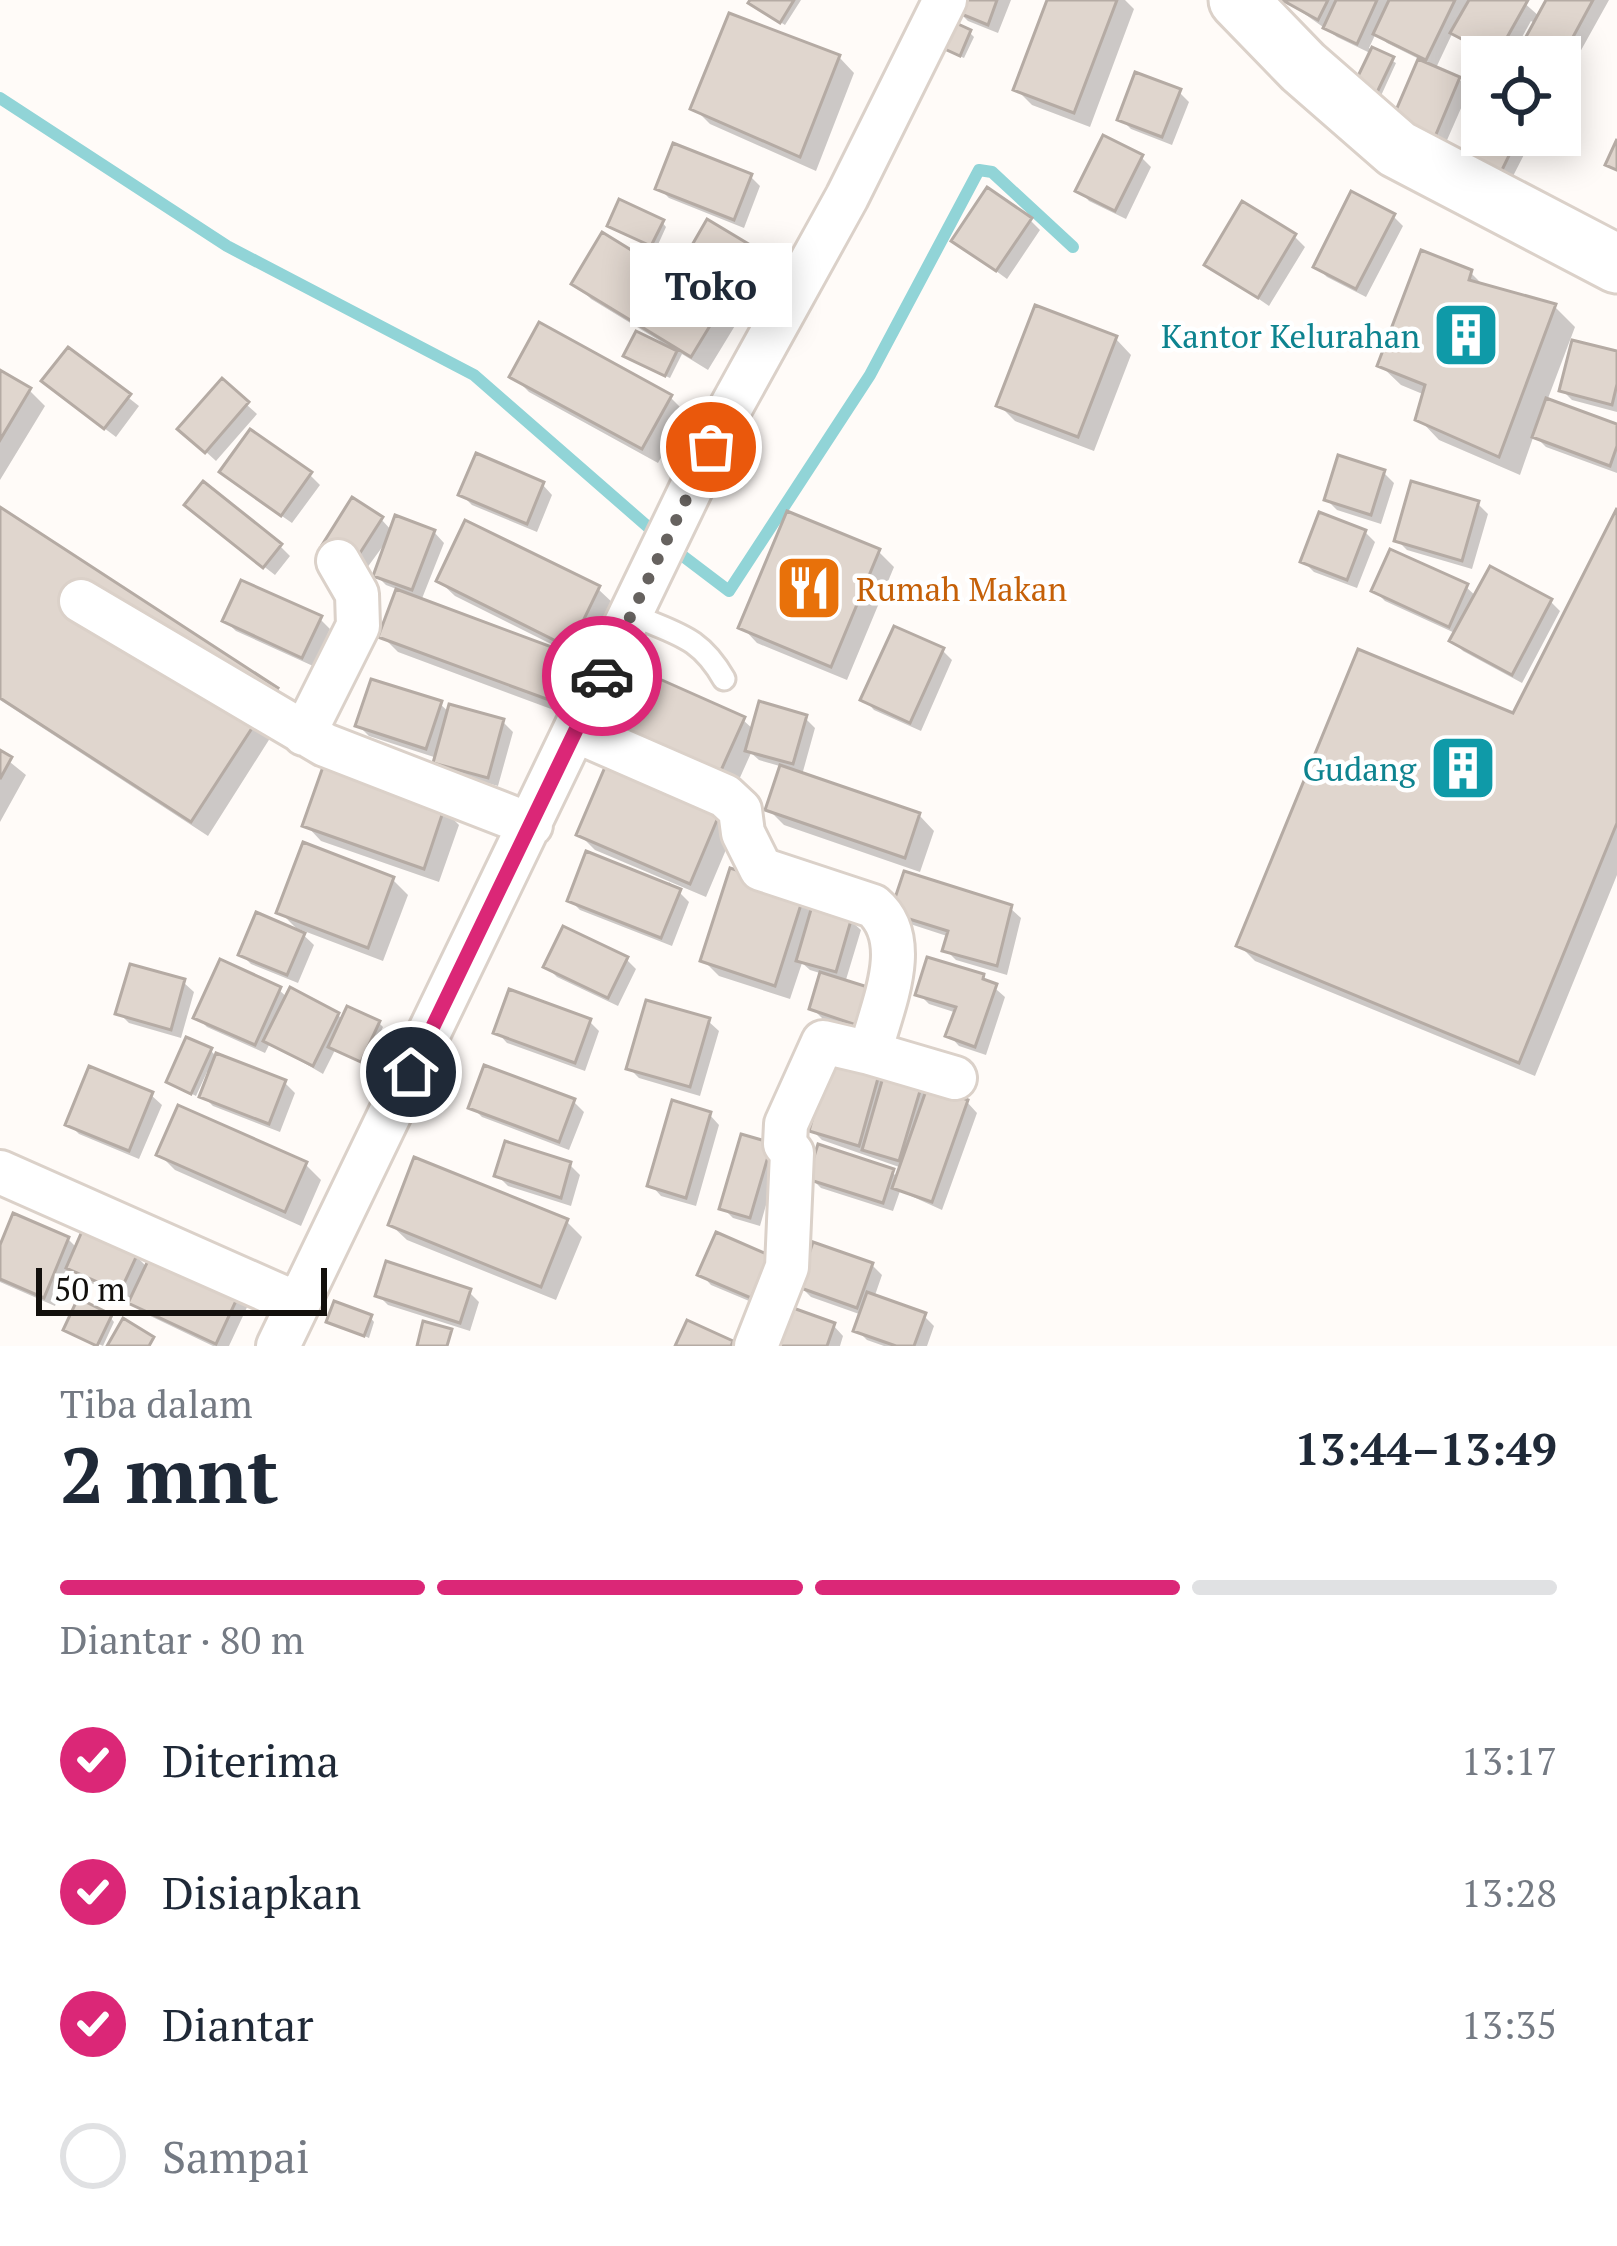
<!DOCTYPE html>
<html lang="id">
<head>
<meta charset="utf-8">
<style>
  :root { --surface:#fff; --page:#f2f2f3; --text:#1f2937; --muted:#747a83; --line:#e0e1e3; --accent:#db2777 }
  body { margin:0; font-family:"PT Serif",serif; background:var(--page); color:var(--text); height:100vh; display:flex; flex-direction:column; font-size:45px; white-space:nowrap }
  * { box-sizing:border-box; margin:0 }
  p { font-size:39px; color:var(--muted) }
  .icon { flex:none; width:66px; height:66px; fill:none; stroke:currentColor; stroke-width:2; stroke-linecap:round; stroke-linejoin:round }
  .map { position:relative; height:1346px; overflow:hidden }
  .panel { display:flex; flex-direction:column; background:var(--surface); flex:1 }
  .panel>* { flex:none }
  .buttons { position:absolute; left:1461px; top:36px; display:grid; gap:24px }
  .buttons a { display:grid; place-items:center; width:120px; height:120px; border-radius:0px; background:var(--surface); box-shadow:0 6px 30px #0003; font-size:60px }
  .scale { position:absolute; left:36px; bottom:30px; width:291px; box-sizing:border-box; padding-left:12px; border:6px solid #13100d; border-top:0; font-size:33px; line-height:42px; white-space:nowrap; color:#13100d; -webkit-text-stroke:9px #fff; paint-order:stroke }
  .pin { position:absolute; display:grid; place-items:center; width:102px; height:102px; color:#fff; margin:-51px; border:6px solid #fff; border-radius:50%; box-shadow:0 3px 12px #0007 }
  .courier { position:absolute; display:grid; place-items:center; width:120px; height:120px; margin:-60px; border:9px solid #db2777; border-radius:50%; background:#fff; color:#222; box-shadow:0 3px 15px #0007 }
  .bubble { position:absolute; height:84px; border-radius:0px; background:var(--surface); box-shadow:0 6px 30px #0003; font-size:39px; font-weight:700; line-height:84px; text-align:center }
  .head em { font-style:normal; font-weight:700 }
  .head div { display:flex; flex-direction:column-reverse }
  .head { display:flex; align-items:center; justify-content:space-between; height:204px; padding:0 60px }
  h1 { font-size:78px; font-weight:700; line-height:90px }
  .bar { display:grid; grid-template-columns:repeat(4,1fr); gap:18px 12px; align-content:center; height:144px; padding:0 60px }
  .bar i { height:15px; border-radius:9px; background:var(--line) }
  .bar .on { background:var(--accent) }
  .bar p { grid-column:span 4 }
  ol { padding:0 60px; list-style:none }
  li { display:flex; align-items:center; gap:36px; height:132px }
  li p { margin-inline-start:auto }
  li .icon { padding:12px; border-radius:50%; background:var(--accent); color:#fff; stroke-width:4 }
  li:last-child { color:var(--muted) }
  li i { width:66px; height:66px; border:6px solid var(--line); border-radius:50% }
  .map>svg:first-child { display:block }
  .shadow { fill:#0003 }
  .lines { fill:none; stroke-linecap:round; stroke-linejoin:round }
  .stream { stroke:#91d4d7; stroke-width:12 }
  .building { fill:#e0d6ce; stroke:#b5aba4; stroke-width:3 }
  .lane-casing { stroke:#dbd1c9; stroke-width:27 }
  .street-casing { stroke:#dbd1c9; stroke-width:48 }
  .secondary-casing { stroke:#dbd1c9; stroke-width:63 }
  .lane { stroke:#fff; stroke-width:21 }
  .street { stroke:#fff; stroke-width:42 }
  .secondary { stroke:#fff; stroke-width:57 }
  .done { stroke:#66625f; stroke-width:12; stroke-dasharray:0 21.6 }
  .route { stroke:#db2777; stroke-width:15 }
  .labels { text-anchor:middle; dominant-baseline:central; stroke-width:9; stroke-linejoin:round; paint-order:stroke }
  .culture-label { font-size:33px; fill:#0d838f; stroke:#fff; text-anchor:end }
  .food-label { font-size:33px; fill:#c56008; stroke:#fff; text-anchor:start }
</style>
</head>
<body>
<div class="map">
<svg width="1617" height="1346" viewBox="0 0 1617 1346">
  <rect width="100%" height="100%" fill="#fffbf8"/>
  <!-- shadow -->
  <path class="shadow" d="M753 0H801L785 25 756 7Z
    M962 0H1011L998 33 968 21 958 11Z
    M1050 0H1125L1134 9 1090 127 1032 105 1016 89Z
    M1285 0H1521L1540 17 1549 0H1609L1560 88V57H1518L1536 24 1531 21 1511 57H1489L1453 32 1435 70 1459 79 1469 90 1444 147 1395 121 1421 60 1387 43 1376 33 1369 48 1396 63 1374 111 1372 54 1337 37Z
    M970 33 974 37 964 58 944 49Z
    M839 57 854 73 816 171 710 124 694 108Z
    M1179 92 1189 102 1172 145 1131 129 1121 119Z
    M1482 121V135H1534L1511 180 1466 152Z
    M1141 157 1151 167 1126 219 1089 201 1079 190Z
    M750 176 760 186 744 228 669 198 659 188Z
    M1393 216 1403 226 1366 297 1327 277 1316 266Z
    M1030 220 1040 230 1007 279 955 241Z
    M662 222 666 227 656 249 610 225Z
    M708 223 782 317 697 268 687 258Z
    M1294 236 1305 247 1269 306 1208 264Z
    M1471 273 1486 288 1554 306 1575 327 1547 401 1617 427V473L1546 447 1534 435 1520 475 1439 440 1419 419 1425 395 1401 385 1380 365Z
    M575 283 720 308 736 324 708 370 682 354 670 378 631 360 660 341 591 299Z
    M1116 339 1131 355 1094 451 1015 421 999 405Z
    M69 351 139 406 116 437 55 391Z
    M1617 354V412L1572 400 1562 390Z
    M0 373 29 390 45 406 0 480Z
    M513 376 670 397 686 413 658 463 529 392Z
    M222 383 257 414 216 461 181 429Z
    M1384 473 1394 483 1381 524 1337 510 1327 500Z
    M310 475 320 485 292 523 233 482Z
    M542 484 552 495 537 532 472 505 462 495Z
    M1478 504 1488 514 1472 569 1407 550 1397 540Z
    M0 511 276 690 291 705 208 836 0 700Z
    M1617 514V875L1535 1076 1255 961 1239 945 1514 717Z
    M198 515 280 546 290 556 275 575Z
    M381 519 392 531 434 532 444 543 421 601 560 653 561 649 455 596 439 581 598 589 614 604 578 719 398 652 382 636 399 590 386 585 376 575 391 535 364 572 336 554Z
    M1365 532 1375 542 1357 588 1314 572 1303 561Z
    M879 552 894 567 847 680 757 643 742 627Z
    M1466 587 1477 597 1550 601 1560 611 1522 683 1463 651 1453 641 1457 634 1385 601 1375 591Z
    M320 619 330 629 313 666 236 631 225 621Z
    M942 650 952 660 921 731 874 710 864 699Z
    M440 704 450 713 503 722 513 732 498 786 447 772 437 758 369 736 359 726Z
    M805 718 815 728 802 775 919 815 934 831 920 872 784 825 768 809 783 767 759 760 751 753 734 791 639 749 743 720 754 730Z
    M0 754 26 775 0 822Z
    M443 809 459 825 439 882 321 841 306 825Z
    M720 810 736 826 706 897 595 850 580 835Z
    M732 872 850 920 861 930 845 983 872 1035 822 1018 812 1008 823 974 810 970 802 963 790 999 719 976 703 960Z
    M392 879 408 895 383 961 296 928 314 945 298 983 251 964 241 954 303 935 280 912Z
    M669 882 689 902 672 946 580 910 570 900 667 887Z
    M1010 908 1021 918 1007 975 956 960 946 950 950 937 904 922 894 912Z
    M626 959 636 969 618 1006 557 977 547 967Z
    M982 977 1005 997 986 1055 959 1046 949 1035 957 1013 929 1004 919 994Z
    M183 982 194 992 181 1038 129 1023 119 1013Z
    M279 990 288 998 338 1015 344 1021 379 1023 383 1027 366 1064 335 1050 323 1074 270 1043 265 1053 207 1027 197 1017Z
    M589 1021 599 1031 585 1071 507 1043 497 1032Z
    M708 1021 719 1031 700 1096 639 1078 629 1068Z
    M210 1050 216 1056 285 1083 295 1093 280 1132 213 1106 203 1096 212 1074 207 1072 196 1096 169 1082Z
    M834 1053 967 1102 977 1113 942 1210 900 1191 893 1211 821 1188 811 1178 892 1172 898 1178 902 1168 822 1140 812 1130Z
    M151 1095 162 1105 139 1159 79 1134 69 1124Z
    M574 1102 584 1112 569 1150 482 1117 472 1107Z
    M709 1114 719 1125 696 1206 661 1196 651 1185Z
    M743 1138 780 1156 760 1226 733 1218 723 1208Z
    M160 1155 305 1164 321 1180 301 1226 175 1170Z
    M570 1165 580 1175 571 1206 508 1186 497 1175Z
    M566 1221 582 1237 556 1300 407 1240 391 1225Z
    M68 1239 78 1249 136 1256 148 1268 249 1303 229 1346H213L142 1312 132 1301 80 1278 70 1268 55 1306 0 1282V1253Z
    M767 1257 761 1306 711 1285 701 1274Z
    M872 1265 882 1275 874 1298 924 1316 934 1326 927 1346H884L867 1340 857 1330 862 1315 811 1297 801 1287Z
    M469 1292 479 1302 470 1331 388 1305 378 1295Z
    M110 1317 114 1322 103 1346 67 1330Z
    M370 1317 374 1322 369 1338 330 1321Z
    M833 1325 843 1336 840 1346H770Z"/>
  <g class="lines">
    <!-- stream -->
    <path class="stream" d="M0 98 227 246 474 375 671 547 729 591 870 375 979 170 992 172 1073 247"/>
  </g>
  <!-- building -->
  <path class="building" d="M750 0H794L780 23 748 3Z
    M959 0H997L988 25 954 11Z
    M1047 0H1117L1074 113 1013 90Z
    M1282 0H1328L1318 20Z
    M1336 0H1377L1357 44 1323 28Z
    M1389 0H1455L1426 60 1373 34Z
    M1469 0H1528L1496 57 1450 33Z
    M1546 0H1593L1560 61V57H1515Z
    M729 13 840 55 800 157 690 109Z
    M947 19 971 30 960 56 936 45Z
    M1372 47 1394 57 1369 109 1347 99Z
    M1418 59 1460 77 1434 139 1391 122Z
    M1135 72 1181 89 1162 137 1117 120Z
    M1482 114V135H1519L1501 172 1463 153Z
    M1103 135 1143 155 1115 211 1075 191Z
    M1617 139V170L1605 165Z
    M673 143 752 174 734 220 655 189Z
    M987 187 1032 218 996 271 951 241Z
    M1351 191 1395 214 1356 289 1313 267Z
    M619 199 664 220 651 246 607 226Z
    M1242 201 1296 234 1258 298 1204 265Z
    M707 219 790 269 771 309 684 259Z
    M602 232 722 306 691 357 571 284Z
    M1421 250 1472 270 1469 280 1556 304 1499 457 1415 420 1425 385 1377 366Z
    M1035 305 1117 336 1078 437 996 406Z
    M539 322 672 395 642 449 509 377Z
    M636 331 677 351 665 376 623 356Z
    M1572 340 1617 351V384L1612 405 1559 391Z
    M68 347 131 394 104 429 41 381Z
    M0 370 31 388 0 440Z
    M222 378 249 402 205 453 177 429Z
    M1546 398 1617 424V446L1610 466 1532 437Z
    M250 429 312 472 281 516 219 472Z
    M476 453 544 482 527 524 458 495Z
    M1338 455 1385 470 1371 515 1324 500Z
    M203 481 282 544 263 568 184 505Z
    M1411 481 1479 501 1462 561 1394 541Z
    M352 497 383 517 353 564 322 545Z
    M0 507 278 688 191 822 0 698Z
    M1617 508V823L1519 1063 1236 946 1358 649 1513 713Z
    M787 511 880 549 831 667 738 628Z
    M1319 512 1366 530 1347 580 1300 562Z
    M395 515 435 530 412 590 373 576Z
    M465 520 600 586 570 648 436 581Z
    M1390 549 1468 584 1449 627 1371 591Z
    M1490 566 1552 599 1512 675 1449 641Z
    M241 580 322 616 302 658 222 621Z
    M396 589 581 658 563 705 378 637Z
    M894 626 944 648 910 723 860 700Z
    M646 673 745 717 718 777 619 734Z
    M371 679 442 701 426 749 355 726Z
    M759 701 807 715 793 764 745 751Z
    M449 704 504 719 488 778 433 763Z
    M0 750 12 757 0 779Z
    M608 760 722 808 690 884 576 835Z
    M324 764 445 806 424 869 302 826Z
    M780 765 920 813 905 858 765 810Z
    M303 842 394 877 368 948 276 913Z
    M586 851 681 889 661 938 567 901Z
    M730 868 805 892 775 986 700 961Z
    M904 871 1012 905 997 966 942 951 948 931 890 913Z
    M812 906 852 917 836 972 796 961Z
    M256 912 305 933 287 975 238 955Z
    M563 926 628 957 608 998 543 967Z
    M927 957 984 974 983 979 997 984 975 1047 945 1036 956 1007 915 995Z
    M220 959 281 987 255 1045 193 1018Z
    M130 964 185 979 171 1030 115 1014Z
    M820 972 874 989 862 1027 809 1009Z
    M290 987 339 1013 313 1066 263 1041Z
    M509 989 591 1019 575 1063 493 1033Z
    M646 1000 710 1018 690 1087 626 1069Z
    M347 1006 380 1021 361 1062 328 1047Z
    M186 1037 212 1048 191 1094 166 1082Z
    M832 1050 882 1064 859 1146 809 1131Z
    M216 1053 286 1080 269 1124 199 1097Z
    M888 1060 926 1071 899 1161 862 1150Z
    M484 1065 575 1099 559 1142 468 1108Z
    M89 1066 153 1092 129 1151 65 1125Z
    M928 1085 968 1100 932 1202 892 1188Z
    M672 1100 711 1112 686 1198 647 1186Z
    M178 1105 307 1162 285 1212 156 1155Z
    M741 1134 772 1143 750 1218 719 1209Z
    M505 1141 571 1162 561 1198 494 1176Z
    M818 1144 894 1169 883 1203 807 1179Z
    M414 1157 568 1219 541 1287 388 1225Z
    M13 1213 69 1237 44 1298 0 1279V1245Z
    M83 1229 138 1253 120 1292 66 1268Z
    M716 1232 769 1255 751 1298 697 1275Z
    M813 1242 873 1263 857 1308 798 1287Z
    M154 1248 241 1290 216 1344 128 1303Z
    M386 1261 471 1289 460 1323 375 1296Z
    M867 1292 926 1313 914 1346H896L853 1331Z
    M78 1298 112 1315 97 1346 63 1330Z
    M334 1301 372 1315 364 1336 326 1322Z
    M782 1304 835 1323 827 1346H767Z
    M123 1318 154 1337 149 1346H107Z
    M687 1320 733 1341 731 1346H675Z
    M423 1321 452 1329 447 1346H417Z"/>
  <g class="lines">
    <defs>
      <path id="lane" d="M631 614C675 634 699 635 724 679"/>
      <path id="street" d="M81 601 325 745 531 825
        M576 731 725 796 740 810 743 833 761 869 873 906C914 941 881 1008 870 1053L823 1042 786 1124 785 1144 792 1153 787 1267 756 1346
        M304 734 358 626 357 594 338 561
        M870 1053 955 1078
        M0 1172 298 1304
        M278 1346 726 416 847 197 945 0"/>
      <path id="secondary" d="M1238 0 1303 67 1397 149 1617 264"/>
    </defs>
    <!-- lane casing -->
    <use href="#lane" class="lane-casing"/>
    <!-- street casing -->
    <use href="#street" class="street-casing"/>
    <!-- secondary casing -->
    <use href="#secondary" class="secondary-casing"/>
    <!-- lane -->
    <use href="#lane" class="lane"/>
    <!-- street -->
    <use href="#street" class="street"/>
    <!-- secondary -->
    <use href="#secondary" class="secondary"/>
  </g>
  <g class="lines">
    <!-- done -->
    <path class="done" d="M602 676 711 447"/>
    <!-- route -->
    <path class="route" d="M411 1072 602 676"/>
  </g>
  <!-- icons -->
  <defs>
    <symbol id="building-square" viewBox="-11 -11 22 22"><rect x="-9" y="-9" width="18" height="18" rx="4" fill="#0f9aa8" stroke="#fff"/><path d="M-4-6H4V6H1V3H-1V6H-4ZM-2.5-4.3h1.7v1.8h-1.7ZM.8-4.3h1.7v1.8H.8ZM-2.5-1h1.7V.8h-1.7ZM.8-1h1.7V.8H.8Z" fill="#fff"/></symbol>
    <symbol id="restaurant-square" viewBox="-11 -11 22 22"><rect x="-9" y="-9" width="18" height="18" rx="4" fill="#e8710a" stroke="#fff"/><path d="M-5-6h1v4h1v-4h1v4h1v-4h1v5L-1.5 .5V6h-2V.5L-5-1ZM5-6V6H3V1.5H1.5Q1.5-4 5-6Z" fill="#fff"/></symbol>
  </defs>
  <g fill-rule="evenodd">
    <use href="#building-square" x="1428" y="297" width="76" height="76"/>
    <use href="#restaurant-square" x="771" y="550" width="76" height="76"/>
    <use href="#building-square" x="1425" y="730" width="76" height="76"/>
  </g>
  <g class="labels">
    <!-- culture labels -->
    <g class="culture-label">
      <text x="1420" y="335">Kantor Kelurahan</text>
      <text x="1416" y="768">Gudang</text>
    </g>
    <!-- food labels -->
    <g class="food-label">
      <text x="856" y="588">Rumah Makan</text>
    </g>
  </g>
</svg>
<div class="buttons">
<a><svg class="icon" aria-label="locate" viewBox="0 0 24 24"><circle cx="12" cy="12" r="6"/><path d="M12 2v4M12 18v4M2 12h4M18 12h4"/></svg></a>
</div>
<div class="scale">50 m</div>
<div class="pin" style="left:711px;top:447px;background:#ea580c"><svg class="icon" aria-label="bag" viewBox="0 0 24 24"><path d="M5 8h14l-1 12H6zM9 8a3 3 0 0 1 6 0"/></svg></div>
<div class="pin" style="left:411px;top:1072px;background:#1f2937"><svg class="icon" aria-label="home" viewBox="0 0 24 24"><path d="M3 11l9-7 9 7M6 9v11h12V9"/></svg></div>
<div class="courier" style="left:602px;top:676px"><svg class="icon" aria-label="car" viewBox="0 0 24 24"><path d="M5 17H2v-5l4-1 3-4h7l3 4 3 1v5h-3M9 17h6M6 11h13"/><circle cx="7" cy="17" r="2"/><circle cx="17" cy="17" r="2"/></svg></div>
<div class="bubble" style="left:630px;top:243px;width:162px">Toko</div>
</div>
<section class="panel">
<div class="head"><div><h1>2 mnt</h1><p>Tiba dalam</p></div><em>13:44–13:49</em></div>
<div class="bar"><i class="on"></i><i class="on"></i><i class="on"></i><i></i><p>Diantar · 80 m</p></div>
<ol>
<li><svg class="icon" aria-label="check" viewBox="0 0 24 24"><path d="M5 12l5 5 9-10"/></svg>Diterima<p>13:17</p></li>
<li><svg class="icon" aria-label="check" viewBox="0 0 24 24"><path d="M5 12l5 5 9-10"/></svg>Disiapkan<p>13:28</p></li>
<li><svg class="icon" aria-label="check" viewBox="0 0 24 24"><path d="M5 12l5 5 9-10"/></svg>Diantar<p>13:35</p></li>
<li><i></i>Sampai</li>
</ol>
</section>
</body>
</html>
